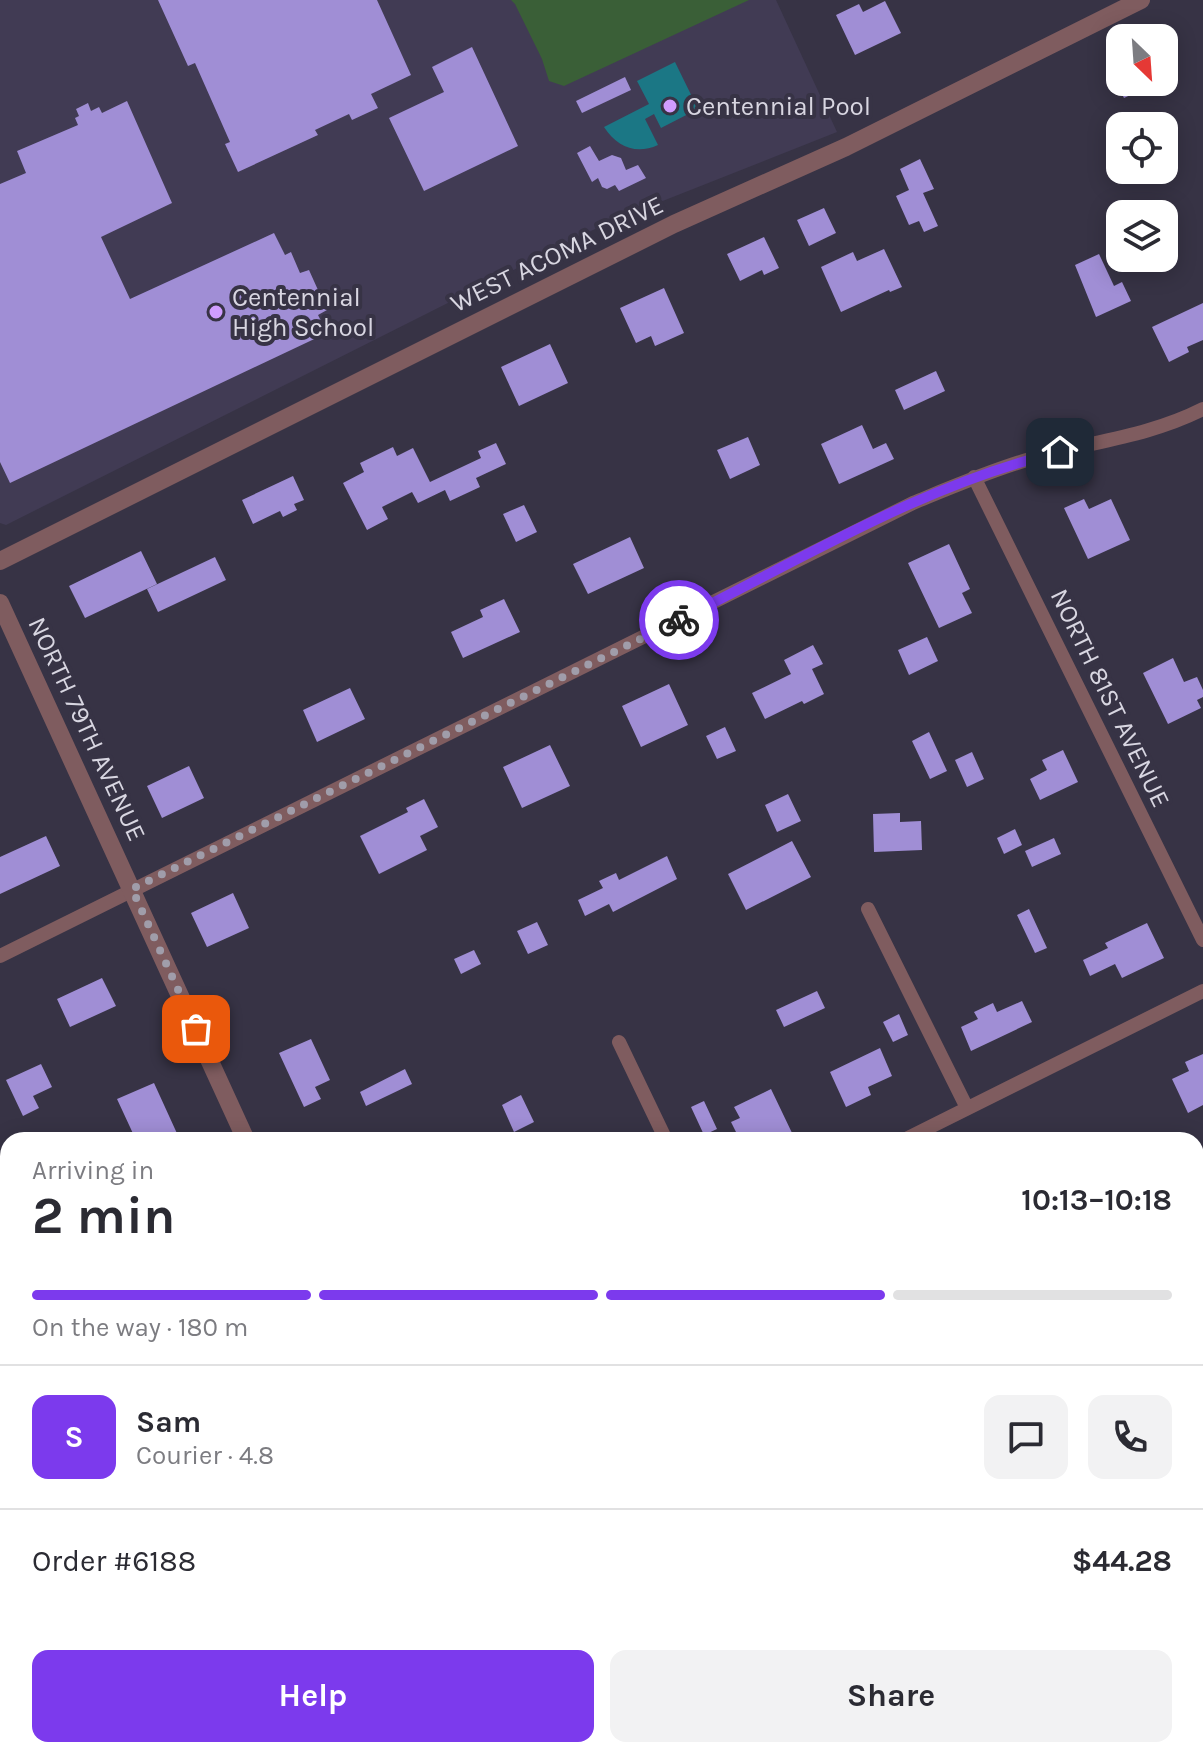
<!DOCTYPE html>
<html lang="en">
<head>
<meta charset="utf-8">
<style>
  :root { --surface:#fff; --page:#f2f2f3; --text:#2b2b33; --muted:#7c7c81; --line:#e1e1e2; --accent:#7c3aed }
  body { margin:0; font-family:Karla,sans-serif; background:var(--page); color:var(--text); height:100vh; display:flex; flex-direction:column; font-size:30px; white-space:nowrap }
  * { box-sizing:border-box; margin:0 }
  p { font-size:26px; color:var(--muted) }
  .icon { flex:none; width:44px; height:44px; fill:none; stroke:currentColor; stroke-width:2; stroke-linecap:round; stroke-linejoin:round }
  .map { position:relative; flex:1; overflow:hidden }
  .sheet { position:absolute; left:0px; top:1132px; width:1204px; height:626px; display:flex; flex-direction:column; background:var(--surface); border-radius:24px 24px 0 0; box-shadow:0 4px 20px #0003 }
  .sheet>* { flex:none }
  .needle { width:52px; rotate:155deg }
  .controls { position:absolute; left:1106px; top:24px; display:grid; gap:16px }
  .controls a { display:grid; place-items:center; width:72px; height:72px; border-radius:16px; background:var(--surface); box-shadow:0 4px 20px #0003; font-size:40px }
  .pin { position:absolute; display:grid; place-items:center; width:68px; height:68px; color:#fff; margin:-34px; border-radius:16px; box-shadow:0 4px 12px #0006 }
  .courier { position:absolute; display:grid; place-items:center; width:80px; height:80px; margin:-40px; border:6px solid #7c3aed; border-radius:50%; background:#fff; color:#222; box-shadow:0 2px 10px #0007 }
  .summary em { font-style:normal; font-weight:700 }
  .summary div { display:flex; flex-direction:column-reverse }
  .summary { display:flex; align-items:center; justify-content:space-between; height:136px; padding:0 32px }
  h1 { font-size:52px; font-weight:700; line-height:60px }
  .bar { display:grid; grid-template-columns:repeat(4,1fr); gap:12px 8px; align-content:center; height:96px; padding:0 32px }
  .bar i { height:10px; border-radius:6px; background:var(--line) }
  .bar .active { background:var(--accent) }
  .bar p { grid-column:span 4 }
  .line { display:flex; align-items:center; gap:20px; padding:0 32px; border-top:2px solid var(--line) }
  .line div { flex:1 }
  .round { display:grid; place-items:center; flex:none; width:84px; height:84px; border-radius:16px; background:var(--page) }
  .primary-button { display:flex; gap:16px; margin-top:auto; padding:16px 32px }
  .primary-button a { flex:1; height:92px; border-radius:16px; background:var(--accent); color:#fff; font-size:32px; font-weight:700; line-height:92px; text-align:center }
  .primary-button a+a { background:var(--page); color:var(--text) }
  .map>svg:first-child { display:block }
  .built { fill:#413b54 }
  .green { fill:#3a5f37 }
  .water { fill:#1b7785 }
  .building { fill:#a08ed5 }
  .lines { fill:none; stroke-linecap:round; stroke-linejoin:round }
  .minor { stroke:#7f5c5f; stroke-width:14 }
  .tertiary { stroke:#7f5c5f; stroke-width:18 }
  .done { stroke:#a09daa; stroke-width:8; stroke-dasharray:0 14.4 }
  .route { stroke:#7c3aed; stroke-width:10 }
  .poi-dot { fill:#d09dff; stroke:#373345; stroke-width:3 }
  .labels { text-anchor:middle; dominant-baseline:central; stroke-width:8; stroke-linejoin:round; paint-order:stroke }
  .poi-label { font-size:26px; fill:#d8d6e1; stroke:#373345; text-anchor:start }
  .street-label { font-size:26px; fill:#d8d6e1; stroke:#373345 }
</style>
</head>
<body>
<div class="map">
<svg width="1203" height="1757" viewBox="0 0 1203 1757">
  <rect width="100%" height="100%" fill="#373345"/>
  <!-- built -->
  <path class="built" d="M0 0H776L837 132 607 223 6 525 0 523Z"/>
  <!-- green -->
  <path class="green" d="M511 0H749L564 86 549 81 542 59 515 4Z"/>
  <!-- water -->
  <path class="water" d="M675 62 698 109 661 128 654 114 645 119 658 145C636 155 617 147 604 127L649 104 637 81Z"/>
  <!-- building -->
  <path class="building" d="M158 0H377L411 75 371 94 378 108 352 120 349 114 315 130 318 135 238 172 225 144 230 142 195 63 188 66Z
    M885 1 901 33 855 55 836 15 859 4 863 12Z
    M472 47 518 146 424 191 389 118 444 92 432 67Z
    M625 77 631 90 582 113 576 101Z
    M1116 82H1158L1124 98Z
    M127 101 172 203 101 237 130 299 274 233 285 255 291 252 300 273 309 270 327 310 318 315 327 333 10 483 0 462V184L26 173 17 151 78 125 75 118 79 116 76 109 88 103 91 111 99 107 102 113Z
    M590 146 599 161 612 155 621 158 626 170 638 165 646 178 619 191 615 185 607 189 602 187 598 178 592 182 577 153Z
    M920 159 934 189 923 193 938 226 924 232 919 221 909 225 896 196 909 190 900 169Z
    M824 208 836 233 809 246 797 220Z
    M764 237 779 268 764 275 762 270 740 281 727 254Z
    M884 249 902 287 890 292 889 290 841 312 821 267 853 252 857 261Z
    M1099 254 1114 286 1122 282 1131 301 1096 317 1075 265Z
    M664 288 684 333 655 346 651 336 636 343 620 308Z
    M1203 303V340L1187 347 1189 352 1169 362 1152 327Z
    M550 344 568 383 519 406 501 367Z
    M936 371 945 391 904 410 895 390Z
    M862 425 873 449 886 443 894 459 839 484 821 444Z
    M748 437 760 465 730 479 717 450Z
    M496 443 506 464 476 478 480 487 450 501 445 490 418 503 412 492 382 507 388 519 367 530 343 483 364 472 360 463 393 447 397 456 413 448 430 482 481 458 478 451Z
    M293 476 304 500 294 504 297 510 283 517 280 511 253 524 242 500Z
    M1084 499 1089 509 1111 499 1130 540 1088 559 1064 508Z
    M524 505 537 532 516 542 503 514Z
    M630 537 644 568 588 594 573 564Z
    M949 544 970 589 962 593 972 613 939 628 908 563Z
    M141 551 157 584 85 618 69 586Z
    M215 557 226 580 158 612 147 589Z
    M504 599 520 632 463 658 451 632 483 617 480 610Z
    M927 637 938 661 909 675 898 650Z
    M813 645 823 664 812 669 824 694 804 704 802 701 765 719 752 693 791 674 784 660Z
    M1173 658 1184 682 1197 677 1203 690V697L1197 700 1201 708 1168 724 1143 673Z
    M669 684 688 725 641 747 622 706Z
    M350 688 365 719 317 742 303 710Z
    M725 727 736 751 717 759 706 736Z
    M929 732 947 771 930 779 912 741Z
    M550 745 570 786 522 808 503 767Z
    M1063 750 1078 782 1040 800 1030 779 1047 770 1042 760Z
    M972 752 984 779 967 787 955 760Z
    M189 766 204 798 162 818 147 786Z
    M788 794 801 821 777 832 765 805Z
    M424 799 438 827 420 836 427 850 379 874 360 836 408 812 406 808Z
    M900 813V822L921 821 922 850 874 852 873 814Z
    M1015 829 1022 845 1004 854 997 838Z
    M46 836 60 866 0 894V857Z
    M1054 838 1061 854 1032 867 1025 851Z
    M792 841 811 877 746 910 728 874Z
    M667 856 677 879 613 912 609 904 585 916 578 900 603 888 599 881 616 873 619 880Z
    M233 893 249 928 207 947 191 913Z
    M1029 909 1047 948 1035 953 1017 915Z
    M537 922 548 945 528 954 517 931Z
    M1147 923 1164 958 1122 978 1115 964 1090 976 1083 960 1108 948 1105 943Z
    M474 950 481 964 461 974 454 959Z
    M102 978 116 1006 70 1027 57 999Z
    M817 991 825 1008 784 1027 776 1010Z
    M1022 1001 1032 1022 971 1051 961 1027 978 1019 974 1012 993 1003 997 1012Z
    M899 1014 908 1035 893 1042 883 1022Z
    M311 1039 330 1080 315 1087 321 1099 304 1107 279 1053Z
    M880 1048 892 1076 868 1087 871 1095 846 1107 830 1072Z
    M1203 1054V1105L1188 1113 1172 1079 1189 1071 1185 1062Z
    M41 1064 52 1087 33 1096 39 1108 23 1116 6 1080Z
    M405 1069 412 1084 366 1106 360 1092Z
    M154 1083 180 1140H136L117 1099Z
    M771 1089 793 1135 782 1140H740L731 1122 740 1118 734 1107Z
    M521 1095 534 1122 514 1132 502 1105Z
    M704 1101 717 1129 704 1135 691 1107Z"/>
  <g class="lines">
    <!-- minor -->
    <path class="minor" d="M974 477 1203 940
      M868 909 967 1108
      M0 956 913 503C952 487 989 471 1030 459 1088 442 1148 437 1203 409
      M619 1042 666 1140
      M904 1140 1203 991
      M3 1410V1448L8 1459
      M0 1592 8 1588
      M1196 1696 1203 1692
      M377 1750 381 1757
      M936 1750 939 1757
      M132 1757 146 1750
      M1072 1757 1086 1750"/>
    <!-- tertiary -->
    <path class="tertiary" d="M0 561 674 224 846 147 1141 0
      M0 603 246 1140
      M515 1750 518 1757"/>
  </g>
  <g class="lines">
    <!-- done -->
    <path class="done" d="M196 1029 132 889 679 620"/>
    <!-- route -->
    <path class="route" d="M679 620C800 560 928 482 1060 452"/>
  </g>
  <!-- markers -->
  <g class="poi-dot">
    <circle cx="670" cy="106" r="8"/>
    <circle cx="216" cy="312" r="8"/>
  </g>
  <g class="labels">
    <!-- poi labels -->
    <g class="poi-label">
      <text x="686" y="106">Centennial Pool</text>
      <text x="232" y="297">Centennial<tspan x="232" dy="30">High School</tspan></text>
    </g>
    <!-- street labels -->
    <g class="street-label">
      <text transform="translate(557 254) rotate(-26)">WEST ACOMA DRIVE</text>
      <text transform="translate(1110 698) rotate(64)">NORTH 81ST AVENUE</text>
      <text transform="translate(87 729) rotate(65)">NORTH 79TH AVENUE</text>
    </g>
  </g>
</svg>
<div class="controls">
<a><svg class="needle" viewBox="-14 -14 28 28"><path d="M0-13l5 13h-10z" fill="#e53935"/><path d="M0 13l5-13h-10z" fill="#7c7c81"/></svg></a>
<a><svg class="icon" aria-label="locate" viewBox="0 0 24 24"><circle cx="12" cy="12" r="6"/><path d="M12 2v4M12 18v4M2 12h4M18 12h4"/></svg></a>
<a><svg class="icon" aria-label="layers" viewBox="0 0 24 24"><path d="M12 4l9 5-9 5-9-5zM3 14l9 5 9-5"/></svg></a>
</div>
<div class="pin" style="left:196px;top:1029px;background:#ea580c"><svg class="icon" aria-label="bag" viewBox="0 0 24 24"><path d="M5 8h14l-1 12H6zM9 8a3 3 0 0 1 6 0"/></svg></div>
<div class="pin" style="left:1060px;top:452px;background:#1f2937"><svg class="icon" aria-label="home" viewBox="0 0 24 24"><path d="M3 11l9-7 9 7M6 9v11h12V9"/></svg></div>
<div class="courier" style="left:679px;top:620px"><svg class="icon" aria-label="bike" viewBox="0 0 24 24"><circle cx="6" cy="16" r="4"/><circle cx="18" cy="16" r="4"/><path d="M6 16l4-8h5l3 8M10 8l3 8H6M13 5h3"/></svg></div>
<section class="sheet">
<div class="summary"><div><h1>2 min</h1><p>Arriving in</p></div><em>10:13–10:18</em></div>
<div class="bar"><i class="active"></i><i class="active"></i><i class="active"></i><i></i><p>On the way · 180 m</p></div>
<div class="line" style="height:144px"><b class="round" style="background:var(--accent);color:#fff">S</b><div><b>Sam</b><p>Courier · 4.8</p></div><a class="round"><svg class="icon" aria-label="chat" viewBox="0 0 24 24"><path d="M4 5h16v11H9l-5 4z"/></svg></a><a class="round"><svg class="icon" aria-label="phone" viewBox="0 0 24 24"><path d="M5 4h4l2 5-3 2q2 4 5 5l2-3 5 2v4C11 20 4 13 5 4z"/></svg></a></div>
<div class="line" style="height:104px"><div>Order #6188</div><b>$44.28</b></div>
<div class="primary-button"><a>Help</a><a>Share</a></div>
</section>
</div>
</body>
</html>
